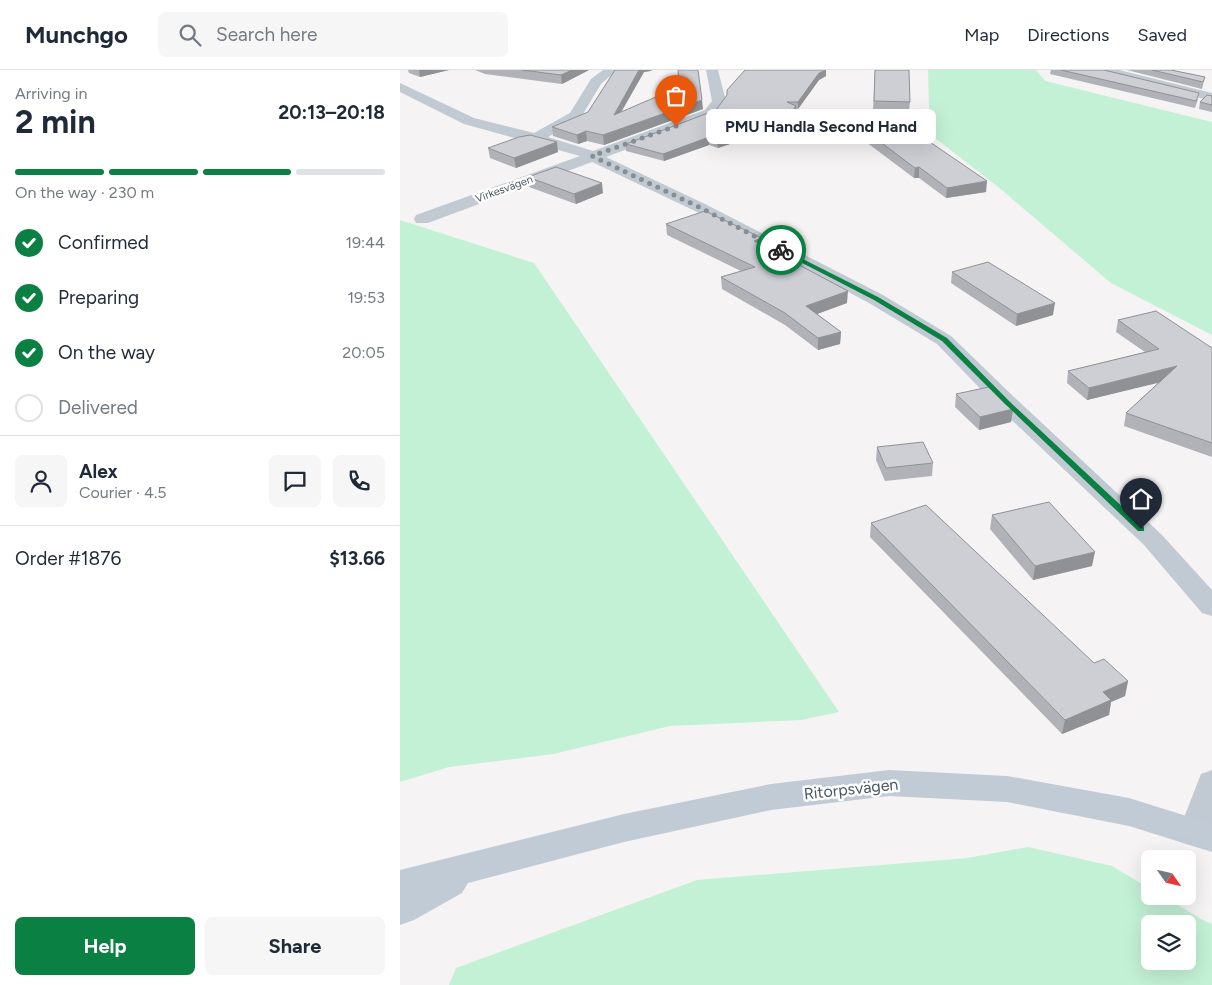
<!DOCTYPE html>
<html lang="en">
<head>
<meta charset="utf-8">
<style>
  :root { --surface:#fff; --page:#f6f6f7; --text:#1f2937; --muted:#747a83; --line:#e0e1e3; --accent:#0b8043 }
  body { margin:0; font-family:Figtree,sans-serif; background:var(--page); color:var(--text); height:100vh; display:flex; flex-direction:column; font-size:19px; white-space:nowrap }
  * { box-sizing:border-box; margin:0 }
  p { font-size:16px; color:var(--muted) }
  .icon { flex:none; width:28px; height:28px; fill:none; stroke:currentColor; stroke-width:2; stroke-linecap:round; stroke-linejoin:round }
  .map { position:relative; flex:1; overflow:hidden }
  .panel { display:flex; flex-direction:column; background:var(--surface); width:400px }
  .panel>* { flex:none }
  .needle { width:32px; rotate:124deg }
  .buttons { position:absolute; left:741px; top:780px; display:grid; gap:10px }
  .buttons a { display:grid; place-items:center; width:55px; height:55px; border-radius:8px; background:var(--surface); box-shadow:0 5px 20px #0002; font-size:25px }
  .pin { position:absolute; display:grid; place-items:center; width:42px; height:42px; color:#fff; margin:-51px -21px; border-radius:50% 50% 50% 0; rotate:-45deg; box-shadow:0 0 5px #0007 }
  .pin .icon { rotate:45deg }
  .courier { position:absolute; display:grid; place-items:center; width:50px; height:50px; margin:-25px; border:4px solid #0b8043; border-radius:50%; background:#fff; color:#222; box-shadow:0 1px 6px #0007 }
  .bubble { position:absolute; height:35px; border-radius:8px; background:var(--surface); box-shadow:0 5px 20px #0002; font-size:16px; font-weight:700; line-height:35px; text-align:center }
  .head em { font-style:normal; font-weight:700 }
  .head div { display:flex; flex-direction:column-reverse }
  .head { display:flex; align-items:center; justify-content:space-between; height:85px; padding:0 15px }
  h1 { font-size:32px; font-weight:700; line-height:38px }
  .bar { display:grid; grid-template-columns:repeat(4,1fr); gap:8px 5px; align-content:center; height:60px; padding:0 15px }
  .bar i { height:6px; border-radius:4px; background:var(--line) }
  .bar .selected { background:var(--accent) }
  .bar p { grid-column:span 4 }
  .line { display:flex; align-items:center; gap:12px; padding:0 15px; border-top:1px solid var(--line) }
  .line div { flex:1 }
  .round { display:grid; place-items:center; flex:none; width:52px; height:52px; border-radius:8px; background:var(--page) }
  ol { padding:0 15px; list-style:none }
  li { display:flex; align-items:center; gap:15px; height:55px }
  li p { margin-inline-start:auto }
  li .icon { padding:5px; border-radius:50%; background:var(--accent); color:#fff; stroke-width:4 }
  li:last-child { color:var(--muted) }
  li i { width:28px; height:28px; border:2px solid var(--line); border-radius:50% }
  .primary-button { display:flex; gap:10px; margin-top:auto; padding:10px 15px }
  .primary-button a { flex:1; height:58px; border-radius:8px; background:var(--accent); color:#fff; font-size:20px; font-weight:700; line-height:58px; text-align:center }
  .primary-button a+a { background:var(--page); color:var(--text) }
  header { display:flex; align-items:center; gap:30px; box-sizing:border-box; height:70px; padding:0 25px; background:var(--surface); border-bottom:1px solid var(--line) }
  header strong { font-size:24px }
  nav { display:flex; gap:28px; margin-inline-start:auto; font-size:18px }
  .search { width:350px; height:45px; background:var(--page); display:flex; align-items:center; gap:12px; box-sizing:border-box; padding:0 18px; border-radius:8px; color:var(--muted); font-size:19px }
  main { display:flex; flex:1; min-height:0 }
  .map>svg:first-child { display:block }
  .green { fill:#c3f1d5; fill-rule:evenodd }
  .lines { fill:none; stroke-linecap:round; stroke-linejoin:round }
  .street { fill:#c1cad2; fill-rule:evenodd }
  .secondary { fill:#c1cbd6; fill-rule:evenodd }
  .wall { fill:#b0b2b7 }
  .shaded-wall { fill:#909195 }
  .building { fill:#cdcfd5; stroke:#909195 }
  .route { fill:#0b8043 }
  .done { stroke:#868d94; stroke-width:5; stroke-dasharray:0 9 }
  .labels { text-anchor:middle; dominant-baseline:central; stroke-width:5; stroke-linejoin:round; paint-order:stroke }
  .far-street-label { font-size:11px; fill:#4a5661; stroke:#fff }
  .near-street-label { font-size:16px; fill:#4a5661; stroke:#fff }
</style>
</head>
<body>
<header>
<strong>Munchgo</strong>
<div class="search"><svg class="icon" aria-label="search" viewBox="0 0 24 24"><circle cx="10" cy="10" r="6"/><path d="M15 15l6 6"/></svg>Search here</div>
<nav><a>Map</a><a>Directions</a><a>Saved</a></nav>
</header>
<main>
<section class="panel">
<div class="head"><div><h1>2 min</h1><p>Arriving in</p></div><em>20:13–20:18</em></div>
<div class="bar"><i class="selected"></i><i class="selected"></i><i class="selected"></i><i></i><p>On the way · 230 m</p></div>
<ol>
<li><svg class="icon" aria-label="check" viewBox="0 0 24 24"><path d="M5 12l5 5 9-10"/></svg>Confirmed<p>19:44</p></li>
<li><svg class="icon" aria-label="check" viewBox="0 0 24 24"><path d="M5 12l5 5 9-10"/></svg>Preparing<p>19:53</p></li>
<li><svg class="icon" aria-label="check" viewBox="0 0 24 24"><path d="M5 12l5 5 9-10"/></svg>On the way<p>20:05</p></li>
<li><i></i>Delivered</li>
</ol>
<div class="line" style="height:90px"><a class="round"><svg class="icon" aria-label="person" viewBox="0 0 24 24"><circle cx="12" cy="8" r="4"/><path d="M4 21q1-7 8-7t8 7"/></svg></a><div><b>Alex</b><p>Courier · 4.5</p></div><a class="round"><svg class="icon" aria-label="chat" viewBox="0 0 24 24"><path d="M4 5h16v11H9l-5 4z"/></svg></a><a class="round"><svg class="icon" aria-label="phone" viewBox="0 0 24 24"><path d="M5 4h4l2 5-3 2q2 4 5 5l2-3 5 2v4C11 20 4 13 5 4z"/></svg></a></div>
<div class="line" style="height:65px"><div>Order #1876</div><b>$13.66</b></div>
<div class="primary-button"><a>Help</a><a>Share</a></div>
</section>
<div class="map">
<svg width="812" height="915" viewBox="0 0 812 915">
  <rect width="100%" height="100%" fill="#f5f3f3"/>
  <!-- green -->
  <path class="green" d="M528 0H636L645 11 812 52V265L711 213 597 116 522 58 529 38Z
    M0 150 134 193 439 642 401 650 270 656 153 684 49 697 0 712Z
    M628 777 712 796 750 819V826C772 826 791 846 812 854V915H49L56 898 297 810 567 788ZM750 854H788V891H750Z"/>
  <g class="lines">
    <!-- street -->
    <path class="street" d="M203 0H217L201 14 180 49 148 67 193 81 305 40 312 31 306 0H318L326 31 315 46 206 87 307 135 483 225 551 266 614 327 762 465 812 520V546L802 543 744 475 598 337 537 274 469 233 295 141 192 92 28 153H16L14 149 16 145 180 86 64 54 0 22V13L74 48 134 63 170 43 191 9Z
      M698 0H719L812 23V31L699 3Z
      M812 700V762L807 772 795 776 783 772 778 763 801 704Z"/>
    <!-- secondary -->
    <path class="secondary" d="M489 700 607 706 729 728 812 754V782L729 756 607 732 489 726 371 740 224 772 68 813 62 823 14 850 0 855V800L224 744 371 714Z"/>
  </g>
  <!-- wall -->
  <path class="wall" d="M8 0H49L20 7 9 3Z
    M75 0H189L162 14 85 4Z
    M215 0 250 1 244 2 222 41 303 39 204 75 187 71 178 74 153 66 152 57 188 42Z
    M475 0 510 32 509 41H473Z
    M651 0H704L798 29 795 38 650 4Z
    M727 0H771L805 7 802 19Z
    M426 6 419 10 398 39H396V42L387 55 318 78 309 75 264 91 226 81V74L316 40 327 26V20Z
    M812 26V42L799 39 800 32Z
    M455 53 586 122 546 128 519 108H514L454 63Z
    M88 78 158 82 116 98 90 88Z
    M128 107 203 123 176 134 129 117Z
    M266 154 362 175 447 233 417 244 441 262 440 274 418 280 385 255 322 219 321 207 341 201 267 165Z
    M552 202 653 245 616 256 551 213Z
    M718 250 812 278V387L724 356 726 343 759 312 687 330 667 313 668 301 745 282 716 262Z
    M556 324 613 339 611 352 579 360 555 337Z
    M477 377 533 393 532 406 485 411 476 390Z
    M592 445 692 496 633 510 590 459Z
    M471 453 694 593 728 611 725 626 711 632 709 645 662 664 470 467Z"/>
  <!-- shaded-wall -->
  <path class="shaded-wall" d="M19 0H49L20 7Z
    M172 0H189L162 14 161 5Z
    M239 0H253L250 1 244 2 214 54V45Z
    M426 0V6L419 10 398 39V32L419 3Z
    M302 30 303 39 204 75 203 65Z
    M396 36V42L387 55 318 78 317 71Z
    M186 61 187 71 178 74 177 65Z
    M309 67V75L264 91 263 84Z
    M157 72 158 82 116 98 114 88Z
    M519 97V108H514L515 98Z
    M587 111 586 122 546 128 547 118Z
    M202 113 203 123 176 134 174 124Z
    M362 168V179L354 171Z
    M448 221 447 233 406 248V236Z
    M655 233 653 245 616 256 617 244Z
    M441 262 440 274 418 280V268Z
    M777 296 774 309 687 330 689 318Z
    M613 339 611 352 579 360 580 347Z
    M695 482 692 496 633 510 635 496Z
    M728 611 725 626 711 632 709 645 662 664 665 650 703 622Z"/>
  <!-- building -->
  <path class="building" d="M122 0H172L161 5Z
    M215 0H239L214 45 279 17 278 0H298L302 30 203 65 186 61 177 65 152 57 188 42Z
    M345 0H426L419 3 398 32H387L396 36 387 48 317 71 309 67 263 84 226 74 316 40 327 25V20Z
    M475 0H509L510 32 474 31Z
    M661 0H704L799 23 796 31Z
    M752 0H771L805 7 803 12Z
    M807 25 812 26V35L800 32Z
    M456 51 515 69 524 68 587 111 547 118 519 97 515 98 455 53Z
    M130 65 157 72 114 88 88 78 119 67Z
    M156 97 202 113 174 124 128 107Z
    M305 141 362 168 354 171 448 221 406 236 441 262 418 268 385 243 321 207 355 197 266 154Z
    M588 192 655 233 617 244 552 202Z
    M756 241 812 278V373L726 343 777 296 689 318 668 301 759 279 718 250Z
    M589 317 613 339 580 347 556 324Z
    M523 372 533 393 486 398 477 377Z
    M649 432 695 482 635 496 592 445Z
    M526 435 694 593 704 589 728 611 703 622 711 630 665 650 471 453Z"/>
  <!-- route -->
  <path class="route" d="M379 179H383L478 227 547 268 609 331 744 457V461H738L604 333 542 271 474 230 379 181Z"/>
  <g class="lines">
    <!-- done -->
    <path class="done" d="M276 56 192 86 301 138 381 180"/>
  </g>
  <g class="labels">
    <!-- far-street labels -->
    <g class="far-street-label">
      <text transform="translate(104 119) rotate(-20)">Virkesvägen</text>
    </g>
    <!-- near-street labels -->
    <g class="near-street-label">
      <text transform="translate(451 719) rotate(-6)">Ritorpsvägen</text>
    </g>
  </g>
</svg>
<div class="buttons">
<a><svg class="needle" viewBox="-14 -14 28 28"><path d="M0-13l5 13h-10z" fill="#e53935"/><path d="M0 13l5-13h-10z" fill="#747a83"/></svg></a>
<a><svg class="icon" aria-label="layers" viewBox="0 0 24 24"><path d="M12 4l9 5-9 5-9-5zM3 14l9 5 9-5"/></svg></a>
</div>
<div class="pin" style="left:276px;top:56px;background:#ea580c"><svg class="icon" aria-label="bag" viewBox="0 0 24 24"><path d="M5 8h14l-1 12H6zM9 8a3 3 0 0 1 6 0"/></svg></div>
<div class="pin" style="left:741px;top:459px;background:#1f2937"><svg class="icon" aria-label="home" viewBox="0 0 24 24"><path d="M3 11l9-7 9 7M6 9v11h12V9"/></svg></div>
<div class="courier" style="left:381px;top:180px"><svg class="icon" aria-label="bike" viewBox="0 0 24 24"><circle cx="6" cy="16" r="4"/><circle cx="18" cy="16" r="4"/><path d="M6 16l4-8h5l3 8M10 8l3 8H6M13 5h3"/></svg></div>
<div class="bubble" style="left:306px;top:39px;width:230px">PMU Handla Second Hand</div>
</div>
</main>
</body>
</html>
